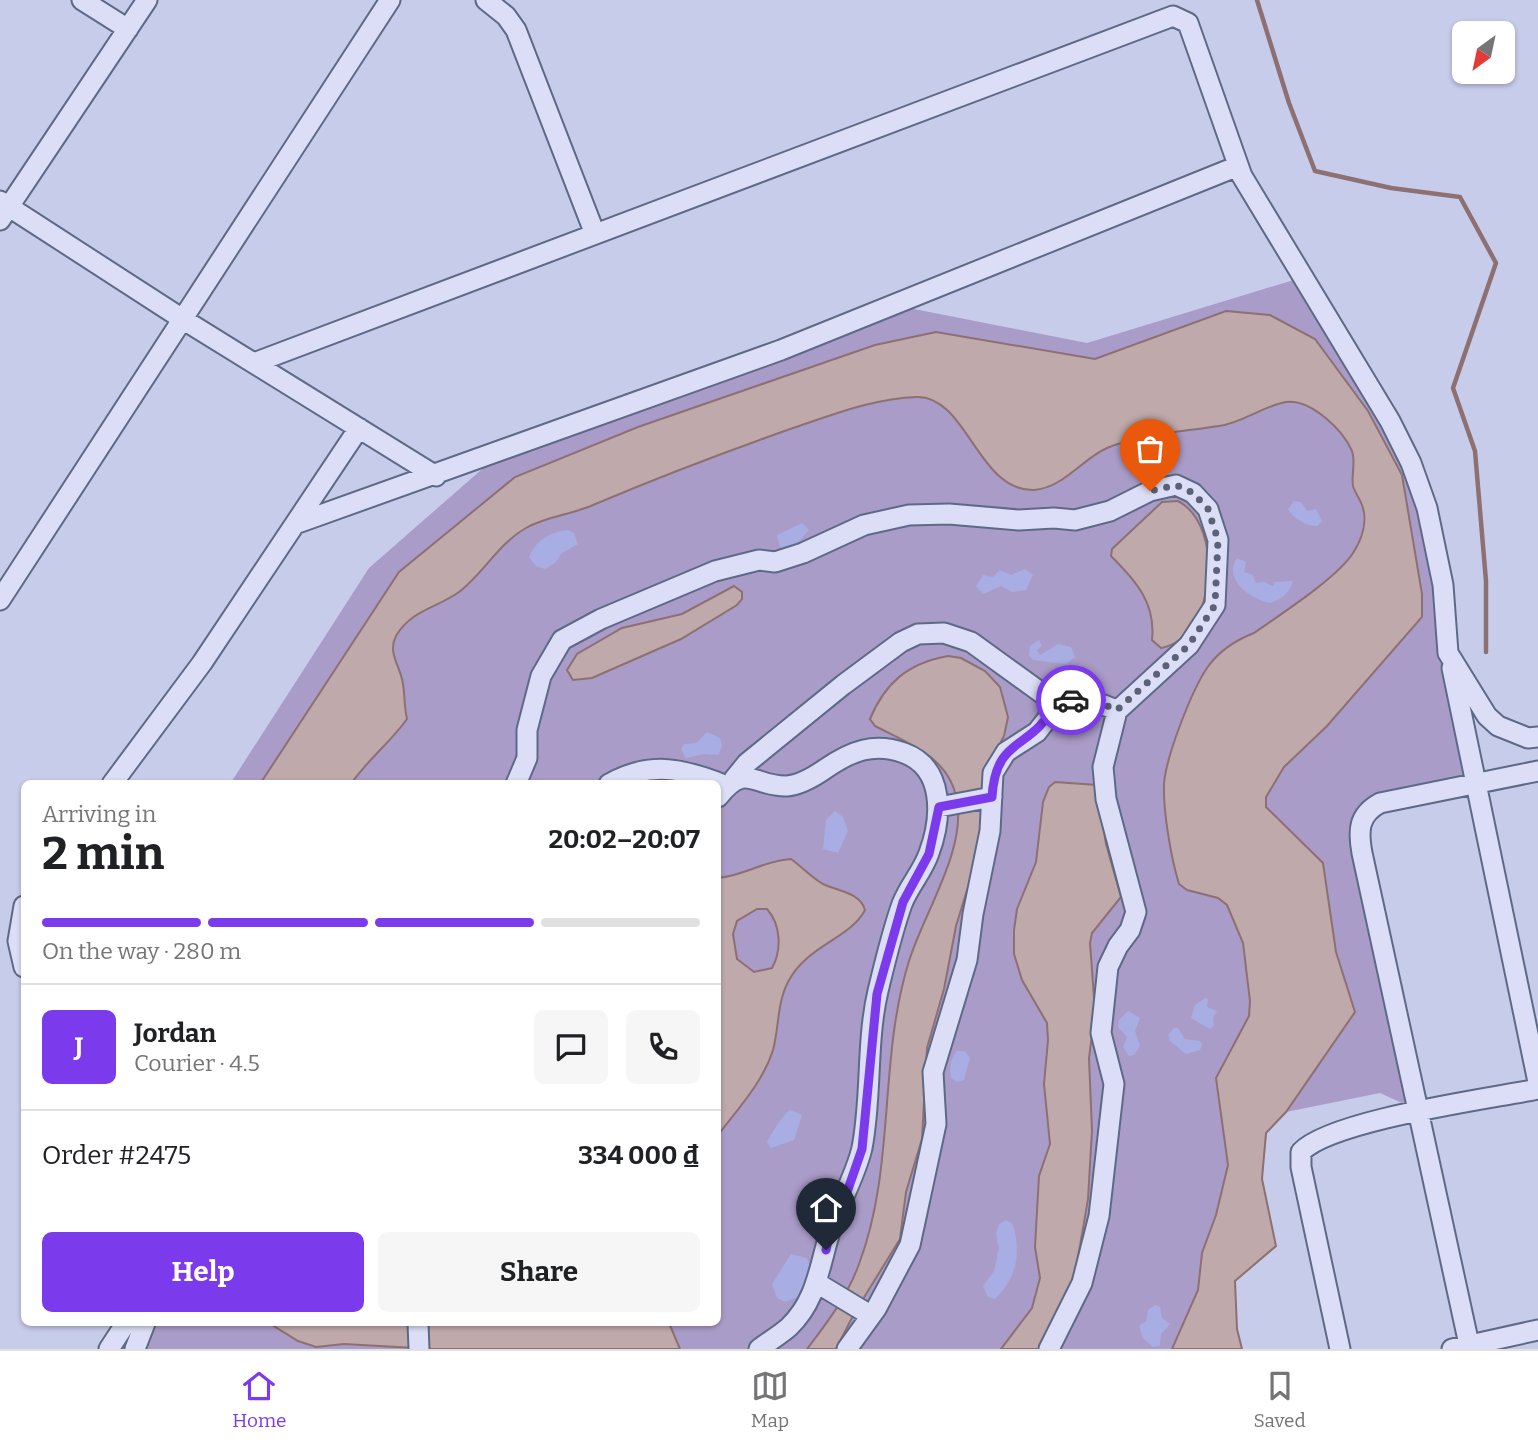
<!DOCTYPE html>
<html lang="en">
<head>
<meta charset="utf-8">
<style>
  :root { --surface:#fff; --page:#f6f6f6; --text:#202124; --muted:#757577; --line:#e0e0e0; --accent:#7c3aed }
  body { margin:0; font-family:Bitter,serif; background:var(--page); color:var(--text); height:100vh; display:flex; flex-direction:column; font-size:26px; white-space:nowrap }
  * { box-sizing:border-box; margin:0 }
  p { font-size:23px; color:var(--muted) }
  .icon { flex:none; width:38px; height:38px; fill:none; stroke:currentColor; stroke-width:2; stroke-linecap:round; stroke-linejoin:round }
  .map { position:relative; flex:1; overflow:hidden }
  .panel { position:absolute; left:21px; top:780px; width:700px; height:546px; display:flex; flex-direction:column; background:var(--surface); border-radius:10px; box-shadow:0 2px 5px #0004 }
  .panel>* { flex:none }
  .needle { width:46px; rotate:213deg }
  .fabs { position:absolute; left:1452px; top:21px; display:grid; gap:14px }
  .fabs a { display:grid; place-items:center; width:63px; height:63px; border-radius:10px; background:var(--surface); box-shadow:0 2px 5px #0004; font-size:35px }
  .pin { position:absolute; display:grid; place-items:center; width:60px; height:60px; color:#fff; margin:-72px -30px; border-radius:50% 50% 50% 0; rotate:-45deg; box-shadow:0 0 7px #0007 }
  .pin .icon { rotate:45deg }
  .courier { position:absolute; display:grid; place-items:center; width:70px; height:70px; margin:-35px; border:5px solid #7c3aed; border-radius:50%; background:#fff; color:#222; box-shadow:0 2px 9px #0007 }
  .overview em { font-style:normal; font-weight:700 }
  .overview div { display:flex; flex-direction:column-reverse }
  .overview { display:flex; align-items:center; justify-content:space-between; height:119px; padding:0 21px }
  h1 { font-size:46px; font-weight:700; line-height:52px }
  .bar { display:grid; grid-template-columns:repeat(4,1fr); gap:10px 7px; align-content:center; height:84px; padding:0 21px }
  .bar i { height:9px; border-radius:5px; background:var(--line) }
  .bar .active { background:var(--accent) }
  .bar p { grid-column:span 4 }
  .line { display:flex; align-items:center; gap:18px; padding:0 21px; border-top:2px solid var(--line) }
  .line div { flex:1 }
  .round { display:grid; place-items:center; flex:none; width:74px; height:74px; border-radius:10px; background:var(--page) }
  .action { display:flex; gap:14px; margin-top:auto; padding:14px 21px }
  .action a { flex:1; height:80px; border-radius:10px; background:var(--accent); color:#fff; font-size:28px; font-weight:700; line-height:80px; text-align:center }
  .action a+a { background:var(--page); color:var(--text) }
  .menu { display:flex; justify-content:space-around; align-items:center; height:98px; border-top:2px solid var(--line); background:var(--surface); font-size:19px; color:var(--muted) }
  .menu a { display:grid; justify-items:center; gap:4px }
  .menu .active { color:var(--accent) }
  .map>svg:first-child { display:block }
  .green { fill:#aa9cc8 }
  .sand { fill:#a8ade4 }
  .water { fill:#bfa9ab; stroke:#8d7072; stroke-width:2; fill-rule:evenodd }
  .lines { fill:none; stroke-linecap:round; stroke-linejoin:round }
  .stream { stroke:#8d7072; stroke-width:4.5 }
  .minor-casing { stroke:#5e6a85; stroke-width:23 }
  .minor { stroke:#dbdef6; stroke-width:19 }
  .done { stroke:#5b6176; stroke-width:7; stroke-dasharray:0 12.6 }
  .route { stroke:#7c3aed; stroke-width:9 }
</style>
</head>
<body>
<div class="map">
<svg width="1538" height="1349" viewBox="0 0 1538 1349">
  <rect width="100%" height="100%" fill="#c8cceb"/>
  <!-- green -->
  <path class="green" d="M1297 279 1384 422 1422 509 1470 779 1360 813 1413 1108 1380 1093 1286 1112 1267 1133 1262 1179 1276 1246 1235 1281 1237 1329 1242 1349H116L132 1323H718V784H230L369 568 489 463 904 307 1087 343Z"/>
  <!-- sand -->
  <path class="sand" d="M1294 501 1301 502 1307 511 1316 509 1322 521 1317 526C1306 526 1294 519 1288 509Z
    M802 523 809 530 792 549 780 547 777 535Z
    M568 530 574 533 578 544 562 553 555 563 545 569 536 566 529 557C536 540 550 532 568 530Z
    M1237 558 1246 562 1244 572 1253 575 1256 583 1264 582 1273 586 1275 582 1293 581C1290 592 1282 599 1271 603 1251 600 1222 579 1237 558Z
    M1025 569 1033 575 1026 590 1012 592 1001 586 983 594 976 586 983 575 993 577 1000 570 1011 575Z
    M1039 640 1042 646 1037 650 1040 655 1058 644 1071 647 1075 657 1066 664 1033 660 1029 655 1030 646Z
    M707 732 720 738 722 746 718 755 704 754 686 758 681 749 684 744 696 743Z
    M835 811 843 817 848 831 838 853 823 849 826 820Z
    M1205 998 1208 999 1207 1007 1217 1011 1213 1018 1214 1026 1210 1029 1191 1018 1195 1005Z
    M1128 1011 1140 1018 1135 1031 1140 1046 1134 1055 1129 1056 1123 1047 1127 1037 1118 1027 1119 1020Z
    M1174 1028H1178L1185 1039 1200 1041 1202 1044 1200 1050 1186 1054 1170 1041 1168 1035Z
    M957 1051H965L970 1058 964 1080 957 1082 951 1078C949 1066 950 1060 957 1051Z
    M790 1110 802 1115 794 1140 771 1148 767 1142C771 1134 783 1115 790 1110Z
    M1006 1220 1012 1223C1022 1251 1017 1278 995 1299L988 1297 983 1286 994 1271 999 1248 996 1234 999 1224Z
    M791 1254 807 1258 811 1270 802 1295 785 1302 777 1298 772 1284Z
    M1155 1305 1160 1307 1162 1318 1170 1324 1161 1334 1160 1345 1153 1347 1143 1338 1139 1326 1146 1321 1148 1310Z"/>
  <!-- water -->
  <path class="water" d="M1226 311 1270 315 1315 339 1368 411 1402 475 1422 594V617L1327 726 1284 767 1266 797V807L1323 863 1336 952 1355 1012 1286 1112 1266 1133 1262 1179 1276 1246 1235 1281 1237 1329 1242 1349H1172L1198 1290 1202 1253 1216 1215 1228 1165 1216 1078 1249 1016 1250 1001 1243 943 1227 905 1218 898 1187 890 1179 884C1171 858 1163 811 1164 784 1166 756 1192 690 1207 668 1218 652 1236 640 1254 633 1281 614 1337 578 1353 553 1362 539 1368 521 1362 505 1360 499 1355 493 1353 486 1351 475 1356 462 1352 451 1343 430 1311 399 1286 402 1263 406 1242 423 1219 426 1182 432 1143 433 1107 448 1082 459 1063 488 1034 490 978 492 967 396 917 397 875 398 832 415 793 428 725 452 659 477 593 505 571 515 547 516 526 528 499 543 483 574 459 592 437 608 411 610 396 636 387 653 401 667 403 684 405 696 404 706 407 719 390 743 368 759 351 784H260L399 572 515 477 638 427 875 345 936 332 1095 359Z
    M1178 501C1226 526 1215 639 1161 648L1152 640C1156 603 1136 581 1111 556L1112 549 1162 502Z
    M734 586 742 592V599L737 605 681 639 592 678 573 680 567 670 577 654 622 628 682 614Z
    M948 656 961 658 985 671 1000 687 1008 717 1004 736 985 772 984 835 956 926 944 989 927 1048 922 1139 906 1192 900 1239 855 1312 836 1349H807C827 1323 848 1295 859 1264 896 1166 878 1060 909 961 924 913 966 850 957 801 950 757 909 744 875 726L870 719C885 683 908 663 948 656Z
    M1055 782 1097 785 1106 844 1121 897 1092 933 1090 943 1095 1011 1089 1058 1092 1131 1088 1199 1073 1287 1040 1349H1001L1032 1308 1040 1278 1035 1247 1039 1176 1050 1144 1044 1084 1048 1040 1047 1023 1022 980 1014 954V930L1017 909 1036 862 1043 802 1049 787Z
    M791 859C802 867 811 877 823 884 837 891 860 892 865 910 850 939 807 945 788 982 777 1003 779 1028 773 1050 763 1082 738 1109 718 1135V878C747 875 762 861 791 859ZM757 909H767C781 925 782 950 772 968L754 972 737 959 733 934 737 921Z
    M269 1323H669L680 1349H433L344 1344 316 1347 298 1341Z"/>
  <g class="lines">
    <!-- stream -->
    <path class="stream" d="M1257 0 1289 103 1315 171 1391 188 1460 197 1496 263 1453 388 1475 451 1486 581V652"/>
    <defs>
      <path id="minor" d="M82 0 128 29
        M486 0 506 16 516 30 595 234
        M0 201 184 320 436 476
        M0 220 147 0
        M254 363 1173 16 1188 23 1242 176 1390 421 1411 463 1427 508 1443 585 1448 653 1487 716 1498 726 1528 738 1538 737
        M295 524 781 350 1238 166
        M0 600 390 0
        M1452 668 1538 1082
        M734 779 747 763 843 685 901 642 918 634 944 633 971 642 1054 702 1047 719 1037 732 1006 752 993 773 990 831 973 914 967 960 933 1072 936 1124 910 1245 876 1309 847 1349
        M112 784 202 663 359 428
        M516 784 527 758V730L541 676 562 640 601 619 715 571 759 560 775 562 803 553 864 525 909 515 949 514 1019 520 1054 518 1075 520 1110 511 1150 491 1176 485 1193 493 1208 509 1218 540 1215 605 1189 645 1117 711
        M609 784C651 760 685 769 727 786
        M718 797C747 761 753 787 787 786 800 785 815 776 825 769 851 751 874 742 904 753 945 768 942 818 929 853 923 871 909 886 902 904 892 932 885 962 878 991 866 1042 872 1097 862 1148 855 1178 838 1204 830 1232 819 1267 817 1300 789 1327 780 1335 768 1342 759 1349
        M939 807 992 797
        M24 906 18 941 24 967
        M817 1283 870 1315
        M418 1323 419 1349
        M109 1349 126 1323
        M135 1349 145 1323
        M1049 1349 1082 1283 1099 1216 1114 1084 1101 1033 1108 967 1118 946 1130 930 1136 912 1106 799 1103 767 1117 711C1097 700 1077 699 1054 702
        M1340 1349 1301 1167V1152C1331 1120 1488 1099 1538 1089
        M1452 1349 1538 1330
        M1470 1349 1362 853C1358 831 1358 815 1380 803L1538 771"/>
    </defs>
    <!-- minor casing -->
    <use href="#minor" class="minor-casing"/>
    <!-- minor -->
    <use href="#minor" class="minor"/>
  </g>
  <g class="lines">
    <!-- done -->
    <path class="done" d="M1071 700 1103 704 1117 710 1189 645 1215 605 1218 540 1208 509 1193 493 1176 485 1150 491"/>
    <!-- route -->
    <path class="route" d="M826 1250 830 1231 846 1195 862 1149 877 994 903 902 929 854 939 807 992 797C996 733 1034 752 1055 702L1071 700"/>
  </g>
</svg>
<div class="fabs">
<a><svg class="needle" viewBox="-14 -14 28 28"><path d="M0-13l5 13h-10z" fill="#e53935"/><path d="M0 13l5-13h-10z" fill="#757577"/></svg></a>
</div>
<div class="pin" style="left:1150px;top:491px;background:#ea580c"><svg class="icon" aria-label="bag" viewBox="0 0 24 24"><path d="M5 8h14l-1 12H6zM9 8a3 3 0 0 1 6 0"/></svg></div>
<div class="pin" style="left:826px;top:1250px;background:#1f2937"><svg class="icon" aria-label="home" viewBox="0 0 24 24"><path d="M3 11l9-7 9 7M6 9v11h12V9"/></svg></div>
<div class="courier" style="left:1071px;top:700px"><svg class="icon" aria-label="car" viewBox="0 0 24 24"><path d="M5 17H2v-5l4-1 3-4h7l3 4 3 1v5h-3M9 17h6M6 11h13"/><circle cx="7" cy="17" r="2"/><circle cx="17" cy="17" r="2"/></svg></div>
<section class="panel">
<div class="overview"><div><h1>2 min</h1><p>Arriving in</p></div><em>20:02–20:07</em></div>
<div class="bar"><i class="active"></i><i class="active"></i><i class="active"></i><i></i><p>On the way · 280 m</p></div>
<div class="line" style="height:126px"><b class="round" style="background:var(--accent);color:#fff">J</b><div><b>Jordan</b><p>Courier · 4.5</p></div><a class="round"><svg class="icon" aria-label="chat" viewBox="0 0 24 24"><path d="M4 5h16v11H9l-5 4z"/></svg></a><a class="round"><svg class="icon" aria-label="phone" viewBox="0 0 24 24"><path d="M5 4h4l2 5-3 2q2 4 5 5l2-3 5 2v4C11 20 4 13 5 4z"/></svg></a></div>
<div class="line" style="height:91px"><div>Order #2475</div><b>334 000 ₫</b></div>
<div class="action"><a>Help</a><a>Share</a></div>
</section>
</div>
<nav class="menu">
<a class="active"><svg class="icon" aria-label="home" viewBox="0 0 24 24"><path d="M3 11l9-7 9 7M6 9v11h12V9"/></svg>Home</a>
<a><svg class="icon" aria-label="map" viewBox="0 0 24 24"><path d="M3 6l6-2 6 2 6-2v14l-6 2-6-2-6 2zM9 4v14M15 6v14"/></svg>Map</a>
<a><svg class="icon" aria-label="saved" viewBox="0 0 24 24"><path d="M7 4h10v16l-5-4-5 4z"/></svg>Saved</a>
</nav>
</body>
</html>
